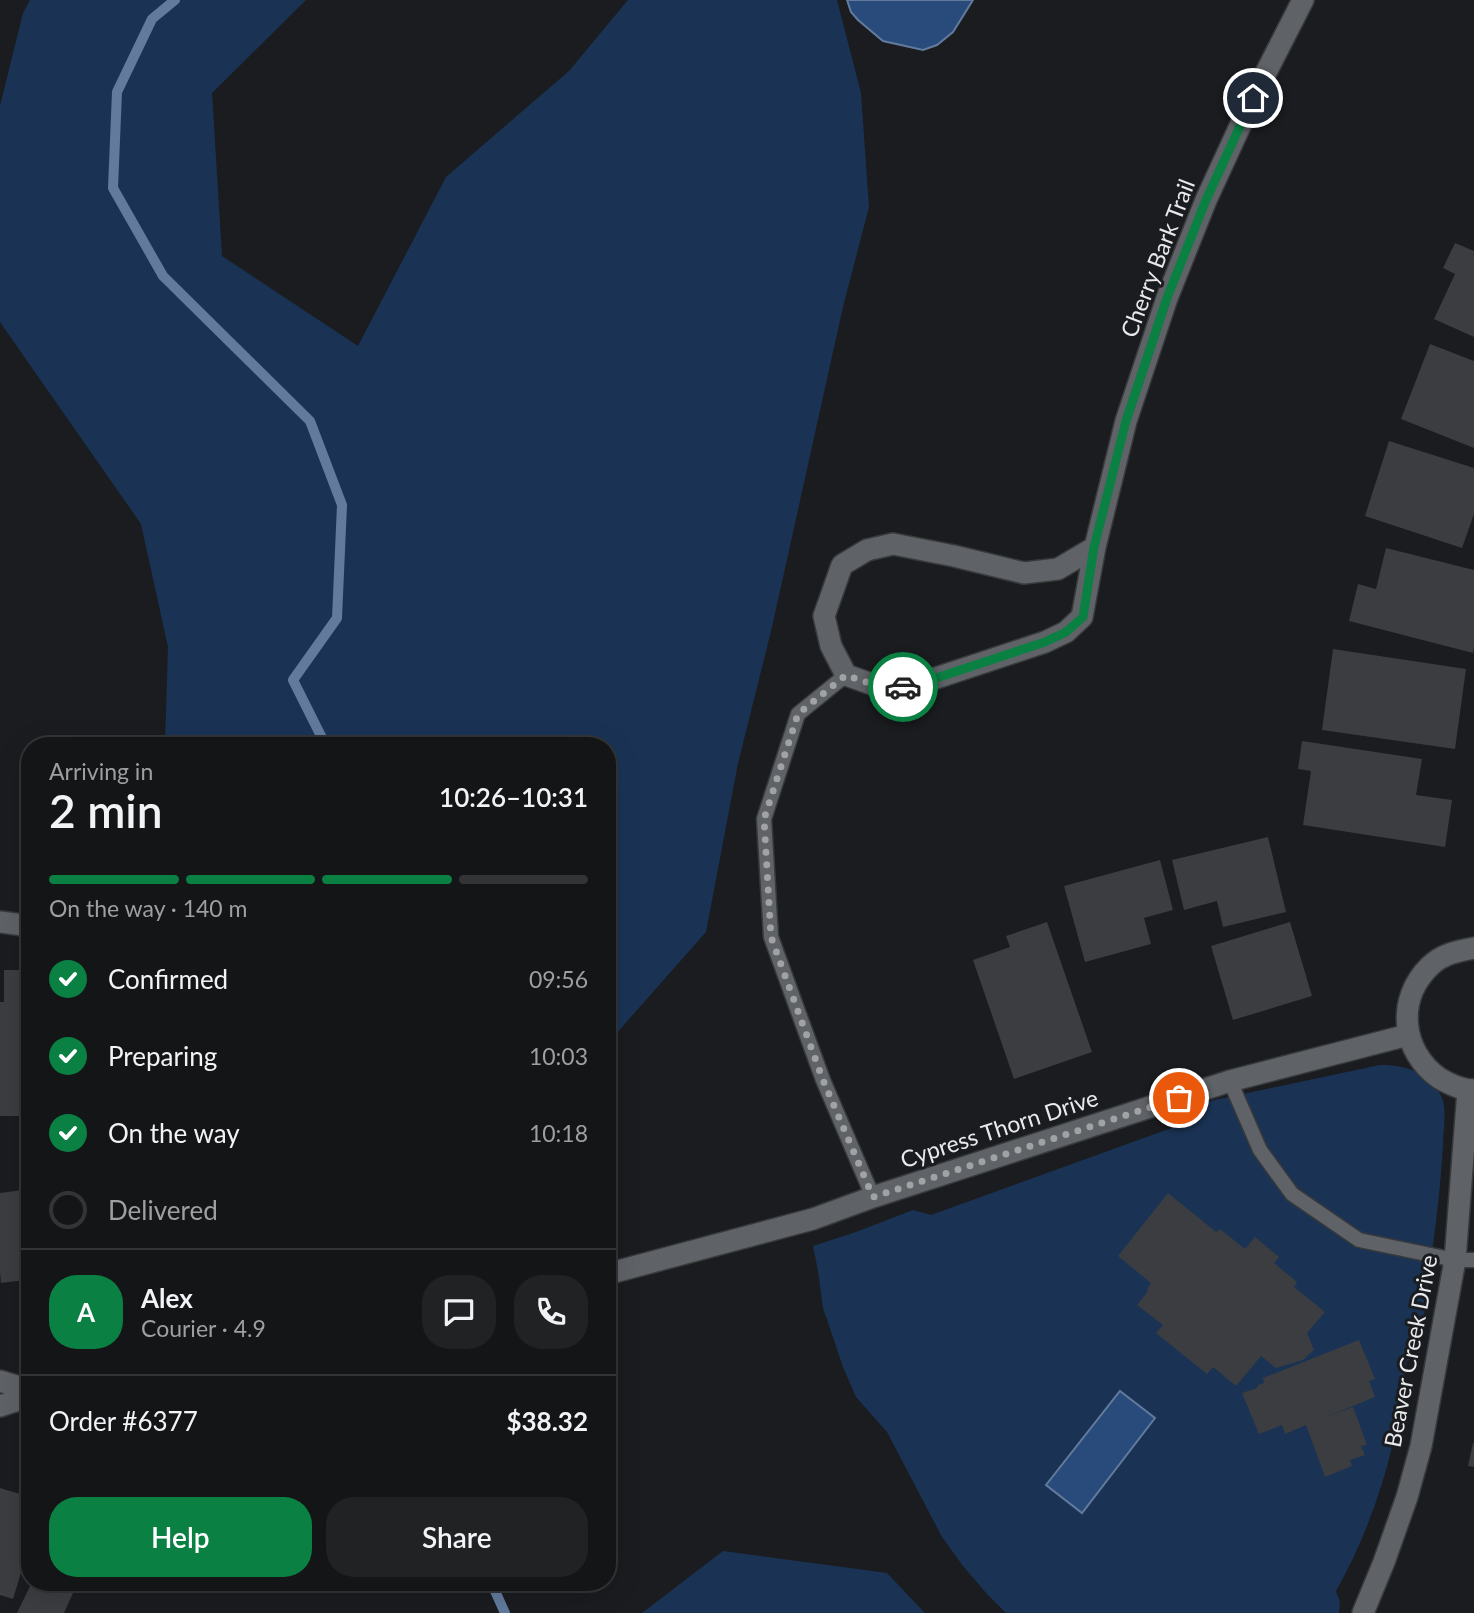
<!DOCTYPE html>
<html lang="en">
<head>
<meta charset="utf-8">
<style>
  :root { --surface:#141517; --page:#212224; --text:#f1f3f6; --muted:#9d9fa1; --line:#333436; --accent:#0b8043 }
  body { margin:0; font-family:Lato,sans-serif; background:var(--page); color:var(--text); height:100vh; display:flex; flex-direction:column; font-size:26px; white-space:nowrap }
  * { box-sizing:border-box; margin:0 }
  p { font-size:23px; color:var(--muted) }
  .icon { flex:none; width:38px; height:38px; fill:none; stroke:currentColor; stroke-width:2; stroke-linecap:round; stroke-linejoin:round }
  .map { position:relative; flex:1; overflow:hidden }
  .panel { position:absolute; left:21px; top:737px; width:595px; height:854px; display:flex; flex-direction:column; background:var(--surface); border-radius:28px; box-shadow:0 7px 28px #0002,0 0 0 2px var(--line) }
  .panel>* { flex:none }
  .pin { position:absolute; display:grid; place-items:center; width:60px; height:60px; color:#fff; margin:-30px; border:4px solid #fff; border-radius:50%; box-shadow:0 2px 7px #0007 }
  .courier { position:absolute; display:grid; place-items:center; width:70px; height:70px; margin:-35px; border:5px solid #0b8043; border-radius:50%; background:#fff; color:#222; box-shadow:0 2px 9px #0007 }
  .overview em { font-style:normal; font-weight:600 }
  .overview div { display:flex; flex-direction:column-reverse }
  .overview { display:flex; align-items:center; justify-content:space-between; height:119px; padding:0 28px }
  h1 { font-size:46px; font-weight:600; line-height:52px }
  .bar { display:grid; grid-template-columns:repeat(4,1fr); gap:10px 7px; align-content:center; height:84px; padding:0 28px }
  .bar i { height:9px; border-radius:5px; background:var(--line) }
  .bar .current { background:var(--accent) }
  .bar p { grid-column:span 4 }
  .line { display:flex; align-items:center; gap:18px; padding:0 28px; border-top:2px solid var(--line) }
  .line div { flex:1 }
  .round { display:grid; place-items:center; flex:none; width:74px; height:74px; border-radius:28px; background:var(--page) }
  ol { padding:0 28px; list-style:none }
  li { display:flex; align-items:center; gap:21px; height:77px }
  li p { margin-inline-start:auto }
  li .icon { padding:7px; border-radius:50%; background:var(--accent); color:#fff; stroke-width:4 }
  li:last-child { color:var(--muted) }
  li i { width:38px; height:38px; border:4px solid var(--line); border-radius:50% }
  .action { display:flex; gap:14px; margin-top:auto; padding:14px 28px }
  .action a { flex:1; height:80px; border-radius:28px; background:var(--accent); color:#fff; font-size:28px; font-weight:600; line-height:80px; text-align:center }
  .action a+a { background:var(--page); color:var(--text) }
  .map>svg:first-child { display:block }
  .green { fill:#1a3355 }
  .water { fill:#284b7b; stroke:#627b9d; stroke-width:2 }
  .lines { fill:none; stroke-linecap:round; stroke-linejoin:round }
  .stream { stroke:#627b9d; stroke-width:10 }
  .building { fill:#3b3d40 }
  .lane-casing { stroke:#37393b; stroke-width:17 }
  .street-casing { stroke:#37393b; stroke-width:24 }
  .lane { stroke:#5f6266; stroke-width:14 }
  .street { stroke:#5f6266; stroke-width:21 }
  .done { stroke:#a0a2a4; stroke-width:7; stroke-dasharray:0 12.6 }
  .route { stroke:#0b8043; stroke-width:9 }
  .labels { text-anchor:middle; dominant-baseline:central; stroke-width:6; stroke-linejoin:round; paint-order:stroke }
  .street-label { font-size:23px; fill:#e8eaec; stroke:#1a1c1f }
</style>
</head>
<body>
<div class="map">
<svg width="1474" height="1613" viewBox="0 0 1474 1613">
  <rect width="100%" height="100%" fill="#1a1c1f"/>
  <!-- green -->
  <path class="green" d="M30 0H306L212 93 222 256 358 346 446 177 569 71 628 0H837L861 93 869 207 843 307 772 627 738 763 706 932 607 1044V746L165 745 168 647 141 524 0 322V106L23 13Z
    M1380 1065C1405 1065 1431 1072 1442 1098 1447 1111 1443 1131 1443 1145 1439 1215 1427 1283 1420 1352L1406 1362C1399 1441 1375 1522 1336 1591L1340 1602 1339 1613H1006L987 1594 963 1566 942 1537 887 1432 856 1397 843 1367 823 1308 818 1271 813 1246 856 1232 913 1210 931 1215 1188 1122 1210 1101Z
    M723 1551 887 1573 925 1613H642Z"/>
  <!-- water -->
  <path class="water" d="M847 0H973L953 32 937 45 923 50 883 41 858 20 851 12Z
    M1120 1391 1155 1418 1082 1513 1046 1485Z"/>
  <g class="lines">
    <!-- stream -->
    <path class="stream" d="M175 0 152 19 117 92 113 188 163 276 310 421 342 505 337 618 293 680 326 746
      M491 1582 505 1613"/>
  </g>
  <!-- building -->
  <path class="building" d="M1455 243 1474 251V337L1434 319 1455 274 1443 268Z
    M1430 344 1474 361V448L1401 419Z
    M1389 441 1474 468V514L1462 548 1365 516Z
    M1386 548 1474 570V647L1473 653 1349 621 1358 584 1376 589Z
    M1333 649 1466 669 1455 749 1322 730Z
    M1302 741 1422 759 1416 795 1452 800 1445 847 1303 825 1311 771 1298 769Z
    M1268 837 1286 912 1223 927 1217 901 1184 910 1172 860Z
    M1160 860 1173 910 1144 918 1151 944 1085 962 1064 886Z
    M1047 922 1092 1052 1014 1079 973 960 1010 947 1006 936Z
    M1290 922 1312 996 1233 1020 1211 946Z
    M4 970H30V1116H0V1002H4Z
    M30 1189V1304H28L25 1280 1 1283 0 1272V1193Z
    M1168 1193 1216 1232 1220 1229 1245 1249 1255 1237 1279 1257 1274 1263 1297 1282 1294 1287 1325 1312 1307 1333 1314 1350 1303 1360 1276 1368 1261 1356 1236 1386 1213 1367 1207 1374 1156 1333 1163 1325 1137 1305 1148 1291 1147 1289 1151 1283 1118 1256Z
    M1359 1340 1375 1379 1369 1381 1375 1397 1326 1417 1353 1407 1367 1445 1361 1446 1365 1455 1350 1460 1352 1466 1325 1477 1306 1425 1285 1434 1282 1425 1259 1434 1242 1393 1257 1388 1258 1385 1264 1383 1263 1378Z
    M1473 1443H1474V1467L1468 1466Z
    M0 1488 30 1497V1543L13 1599 0 1595Z
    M32 1582H78L64 1613H17Z"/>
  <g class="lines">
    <defs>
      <path id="lane" d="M846 675 798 714 764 819 771 937 823 1080 873 1197
        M1230 1081 1260 1150 1292 1194 1359 1240 1455 1260H1474"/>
      <path id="street" d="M1095 547 1058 569 1024 573 954 556 893 544 867 550 842 565 824 616 831 646 846 675 880 687H909L1045 642 1066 632 1082 617 1095 547 1126 421 1167 298 1206 200 1253 98 1303 0
        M0 922 30 926
        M1474 948C1458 951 1442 954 1430 966 1396 999 1401 1051 1439 1078 1449 1084 1462 1090 1474 1090
        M607 1274 813 1219 873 1197 1230 1081 1408 1035
        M0 1381 30 1390
        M0 1406 30 1396
        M1363 1613 1384 1562 1407 1497 1421 1446 1455 1260 1468 1090"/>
    </defs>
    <!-- lane casing -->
    <use href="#lane" class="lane-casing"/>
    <!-- street casing -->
    <use href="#street" class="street-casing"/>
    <!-- lane -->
    <use href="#lane" class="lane"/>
    <!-- street -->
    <use href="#street" class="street"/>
  </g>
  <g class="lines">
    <!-- done -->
    <path class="done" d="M903 687H880L846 675 798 714 764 819 771 937 823 1080 873 1197 1179 1098"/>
    <!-- route -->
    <path class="route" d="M903 687H909L1045 642 1066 632 1083 617 1094 547 1126 421 1167 298 1206 200 1253 98"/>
  </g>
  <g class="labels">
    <!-- street labels -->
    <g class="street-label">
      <text transform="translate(1157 258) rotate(-69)">Cherry Bark Trail</text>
      <text transform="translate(999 1128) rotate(-18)">Cypress Thorn Drive</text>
      <text transform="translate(1410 1351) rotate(-79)">Beaver Creek Drive</text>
    </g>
  </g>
</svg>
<div class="pin" style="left:1179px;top:1098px;background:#ea580c"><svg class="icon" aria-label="bag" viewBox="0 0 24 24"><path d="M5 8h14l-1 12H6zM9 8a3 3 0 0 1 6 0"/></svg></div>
<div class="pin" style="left:1253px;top:98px;background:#1f2937"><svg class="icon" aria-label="home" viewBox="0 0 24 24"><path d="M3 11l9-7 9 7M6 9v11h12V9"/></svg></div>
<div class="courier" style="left:903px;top:687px"><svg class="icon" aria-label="car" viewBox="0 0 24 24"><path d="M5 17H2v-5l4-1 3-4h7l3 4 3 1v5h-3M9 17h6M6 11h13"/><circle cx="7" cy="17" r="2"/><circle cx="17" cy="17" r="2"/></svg></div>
<section class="panel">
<div class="overview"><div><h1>2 min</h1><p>Arriving in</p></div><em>10:26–10:31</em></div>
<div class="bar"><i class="current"></i><i class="current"></i><i class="current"></i><i></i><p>On the way · 140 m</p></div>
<ol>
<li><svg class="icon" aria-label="check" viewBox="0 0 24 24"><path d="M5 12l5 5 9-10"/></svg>Confirmed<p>09:56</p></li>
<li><svg class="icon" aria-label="check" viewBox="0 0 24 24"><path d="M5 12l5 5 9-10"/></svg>Preparing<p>10:03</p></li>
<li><svg class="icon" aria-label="check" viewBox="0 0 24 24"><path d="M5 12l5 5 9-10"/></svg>On the way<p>10:18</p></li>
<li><i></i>Delivered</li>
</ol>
<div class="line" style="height:126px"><b class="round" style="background:var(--accent);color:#fff">A</b><div><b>Alex</b><p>Courier · 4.9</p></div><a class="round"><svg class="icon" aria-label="chat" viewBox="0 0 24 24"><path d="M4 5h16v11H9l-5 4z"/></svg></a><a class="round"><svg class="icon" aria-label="phone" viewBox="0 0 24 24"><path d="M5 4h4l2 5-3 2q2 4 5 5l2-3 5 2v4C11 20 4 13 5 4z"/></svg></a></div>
<div class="line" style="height:91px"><div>Order #6377</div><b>$38.32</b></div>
<div class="action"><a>Help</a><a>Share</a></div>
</section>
</div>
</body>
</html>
